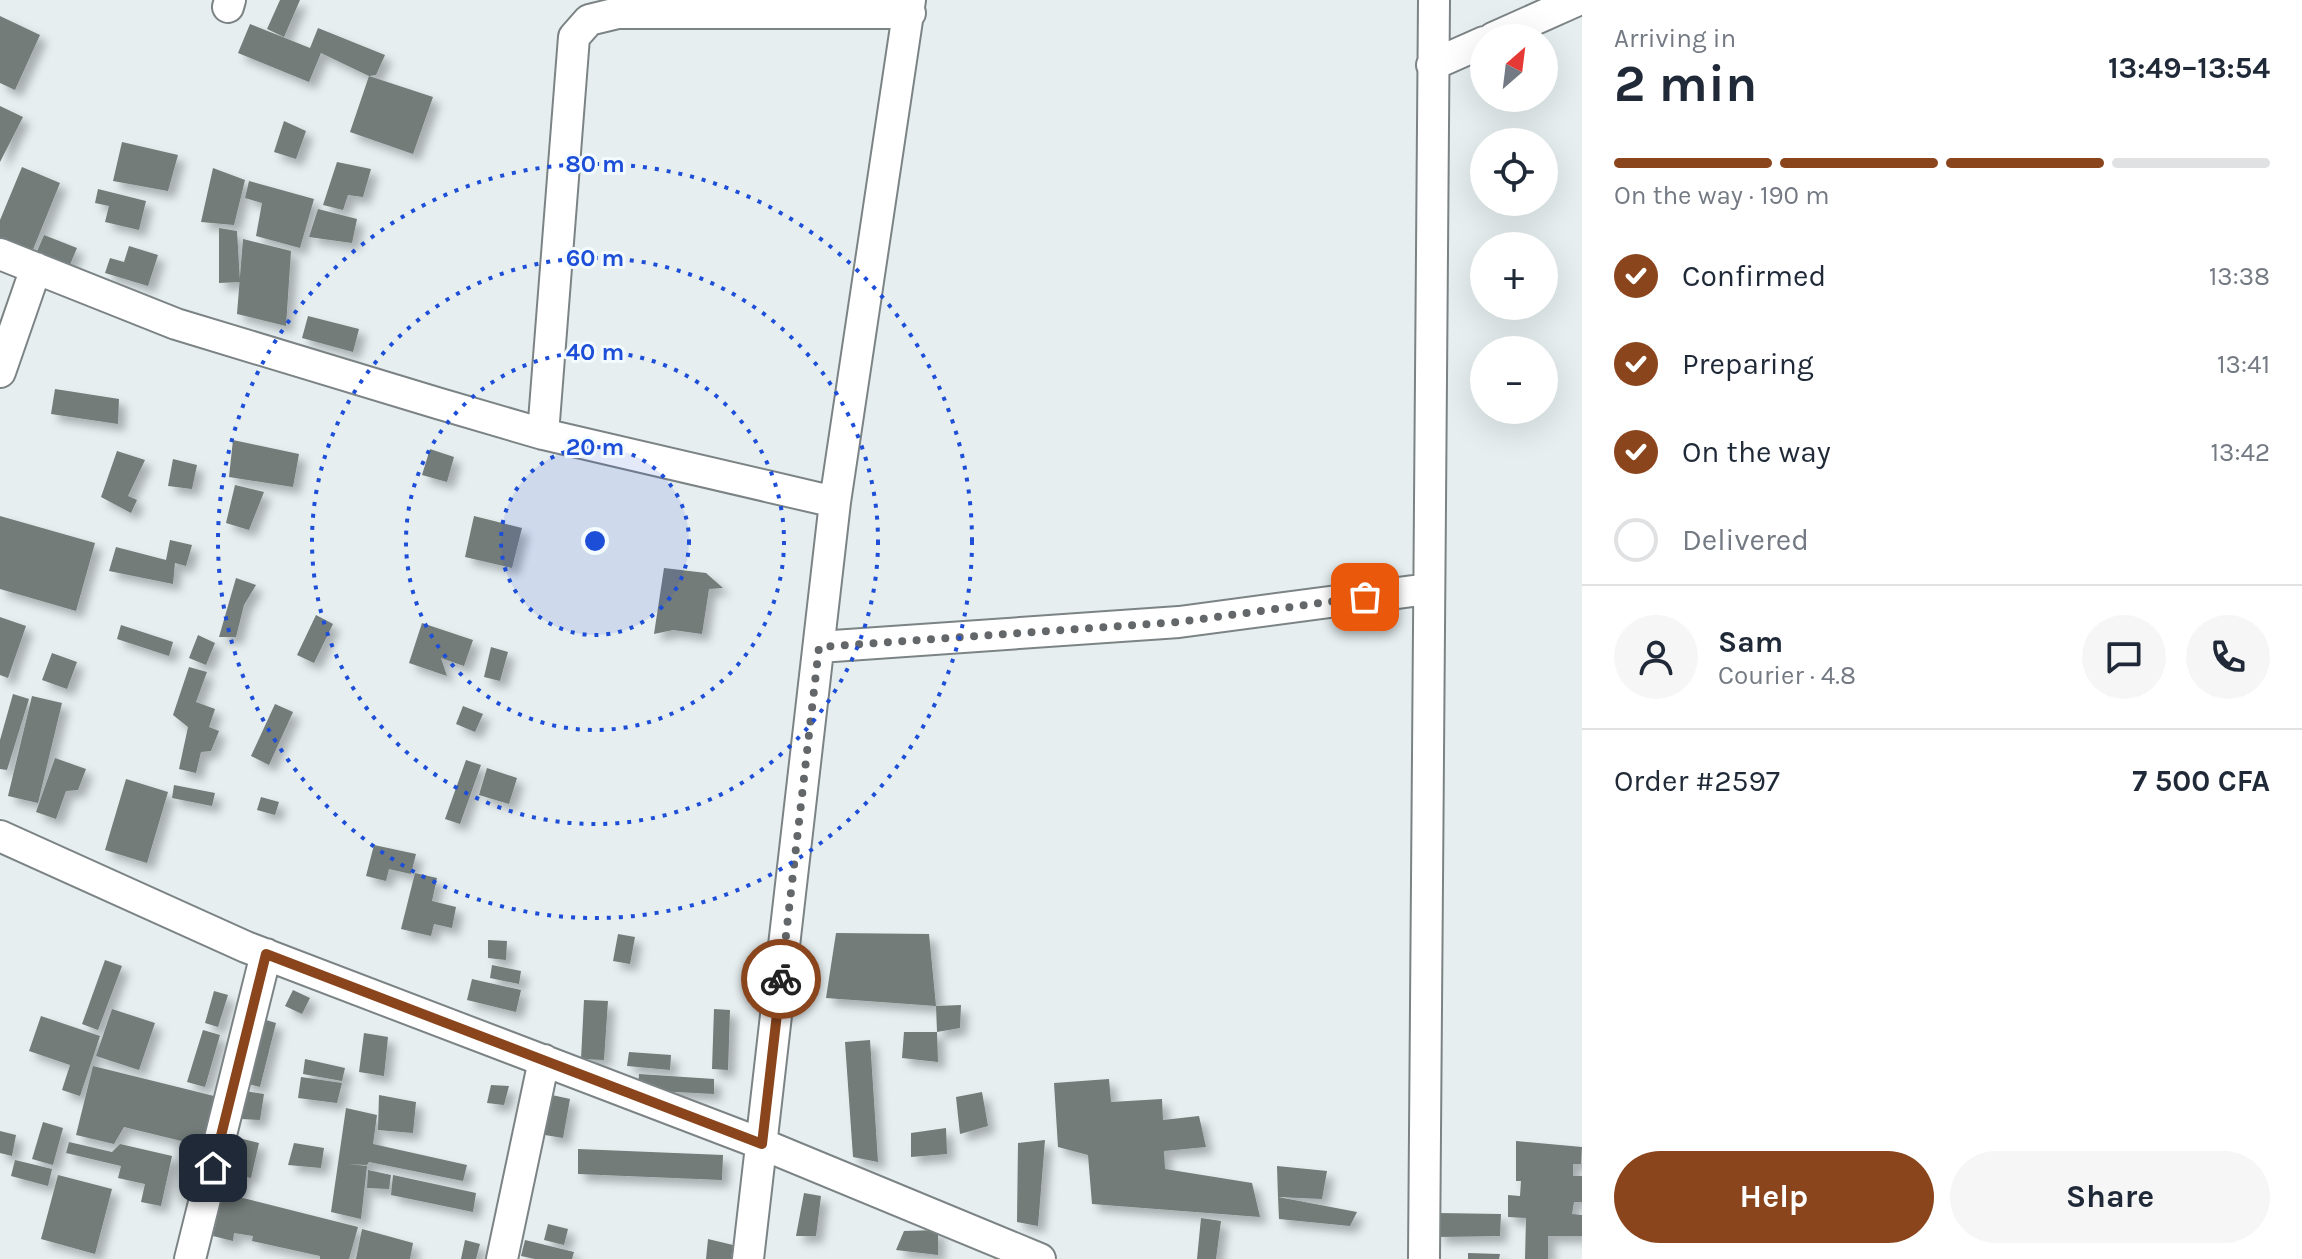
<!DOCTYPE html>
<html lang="en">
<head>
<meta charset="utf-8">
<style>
  :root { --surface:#fff; --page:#f6f6f7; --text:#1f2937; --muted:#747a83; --line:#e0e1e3; --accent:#8a451c }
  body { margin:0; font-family:Karla,sans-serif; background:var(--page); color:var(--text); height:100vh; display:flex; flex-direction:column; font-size:30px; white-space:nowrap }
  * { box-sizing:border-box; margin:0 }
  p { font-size:26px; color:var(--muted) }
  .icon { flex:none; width:44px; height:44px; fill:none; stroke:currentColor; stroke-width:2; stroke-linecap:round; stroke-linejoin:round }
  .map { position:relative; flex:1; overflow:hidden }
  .drawer { display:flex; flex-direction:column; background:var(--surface); width:720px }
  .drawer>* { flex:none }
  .needle { width:52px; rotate:28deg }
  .fabs { position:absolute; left:1470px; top:24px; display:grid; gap:16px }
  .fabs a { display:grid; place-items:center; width:88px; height:88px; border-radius:50%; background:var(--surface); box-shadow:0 8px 32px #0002; font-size:40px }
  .pin { position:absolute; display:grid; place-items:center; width:68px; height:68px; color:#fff; margin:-34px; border-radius:16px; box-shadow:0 4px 12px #0006 }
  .courier { position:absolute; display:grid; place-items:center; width:80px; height:80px; margin:-40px; border:6px solid #8a451c; border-radius:50%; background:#fff; color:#222; box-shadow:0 2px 10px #0007 }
  .summary em { font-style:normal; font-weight:700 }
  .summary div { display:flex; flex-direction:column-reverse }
  .summary { display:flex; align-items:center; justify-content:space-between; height:136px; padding:0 32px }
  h1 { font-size:52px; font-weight:700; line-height:60px }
  .bar { display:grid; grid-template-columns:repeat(4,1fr); gap:12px 8px; align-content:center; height:96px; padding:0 32px }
  .bar i { height:10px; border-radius:6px; background:var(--line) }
  .bar .selected { background:var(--accent) }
  .bar p { grid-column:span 4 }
  .line { display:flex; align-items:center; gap:20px; padding:0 32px; border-top:2px solid var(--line) }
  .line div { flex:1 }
  .round { display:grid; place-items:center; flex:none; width:84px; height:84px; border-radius:42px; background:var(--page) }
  ol { padding:0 32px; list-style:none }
  li { display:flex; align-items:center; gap:24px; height:88px }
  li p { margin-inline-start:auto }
  li .icon { padding:8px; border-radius:50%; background:var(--accent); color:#fff; stroke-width:4 }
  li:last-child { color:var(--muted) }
  li i { width:44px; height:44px; border:4px solid var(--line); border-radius:50% }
  .action { display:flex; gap:16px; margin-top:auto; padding:16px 32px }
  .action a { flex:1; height:92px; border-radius:48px; background:var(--accent); color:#fff; font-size:32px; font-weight:700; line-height:92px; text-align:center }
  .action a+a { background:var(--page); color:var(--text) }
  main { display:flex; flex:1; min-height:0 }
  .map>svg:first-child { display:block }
  .building { fill:#737b79; filter:url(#shadow) }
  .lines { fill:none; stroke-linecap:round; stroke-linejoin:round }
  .minor-casing { stroke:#7c8385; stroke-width:34 }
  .minor { stroke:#fff; stroke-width:30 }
  .done { stroke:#636769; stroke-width:8; stroke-dasharray:0 14.4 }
  .route { stroke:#8a451c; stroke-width:10 }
  .ring { fill:none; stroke:#1d4ed8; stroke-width:4; stroke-dasharray:4 8 }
  .centre { fill:#1d4ed8; stroke:#f3fbfe; stroke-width:4 }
  .ring-label { font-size:24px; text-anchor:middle; font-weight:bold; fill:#1d4ed8; stroke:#f3fbfe; stroke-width:6; stroke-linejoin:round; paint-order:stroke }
</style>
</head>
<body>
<main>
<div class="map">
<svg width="1582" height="1259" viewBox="0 0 1582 1259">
  <defs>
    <filter id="shadow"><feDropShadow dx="7" dy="7" stdDeviation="4" flood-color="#0004"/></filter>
  </defs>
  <rect width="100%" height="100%" fill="#e6eef0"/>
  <!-- building -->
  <path class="building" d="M280 0H300L284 37 267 29Z
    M0 16 40 35 15 90 0 83Z
    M250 24 310 48 318 28 385 55 376 75 369 76 321 53 309 82 238 53Z
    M369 76 433 97 413 154 350 132Z
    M0 106 23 117 0 162Z
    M284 121 306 131 296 159 274 152Z
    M122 142 178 155 168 191 113 181Z
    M337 162 371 169 363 197 348 195 343 210 323 205Z
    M22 167 60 183 32 252 0 239V220Z
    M213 168 245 180 234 225 201 222Z
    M249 181 314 199 300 248 256 236 262 203 245 198Z
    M98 189 146 201 139 230 105 222 109 206 95 203Z
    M318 209 357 219 352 243 309 237Z
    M219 228 237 231 240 282 219 283Z
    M44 235 77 248 69 267 36 254Z
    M243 239 291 251 286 326 237 314Z
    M129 246 158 255 148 286 105 273 110 258 124 262Z
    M308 316 359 329 353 352 302 338Z
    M55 389 119 399 118 424 51 414Z
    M233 440 299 454 293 487 229 477Z
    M430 449 454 457 447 482 422 475Z
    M117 451 145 460 128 496 137 500 131 513 101 497Z
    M173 459 197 465 192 489 168 486Z
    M235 485 264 492 249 530 226 523Z
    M0 516 95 543 76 611 0 589Z
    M474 516 522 528 512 568 465 557Z
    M170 540 192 545 186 566 175 563 173 584 109 571 116 547 166 560Z
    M664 568 706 573 723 588 709 589 702 634 673 630 654 634Z
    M236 578 256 585 244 605 236 637H219Z
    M316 615 333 624 314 663 297 655Z
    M0 617 26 626 8 678 0 675Z
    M422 623 473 640 464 666 441 658 447 676 409 663Z
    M121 625 173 642 169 656 117 639Z
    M198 635 215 643 206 665 189 658Z
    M491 647 508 652 500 681 484 677Z
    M52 653 77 662 67 689 42 680Z
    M189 667 207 672 196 702 215 709 209 727 219 731 211 751 201 752 196 773 179 769 188 727 173 715Z
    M13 694 29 699 7 770 0 769V740Z
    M32 696 62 703 38 803 8 796Z
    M275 704 293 712 269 765 251 756Z
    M463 706 483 714 475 732 456 724Z
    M55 758 86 769 78 790 66 791 56 819 36 812Z
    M466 760 481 765 460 824 445 819Z
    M487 768 517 778 509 804 479 795Z
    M126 779 168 792 147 863 105 850Z
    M174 785 215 793 212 806 172 798Z
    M261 797 279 802 275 815 257 810Z
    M374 845 416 854 411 874 389 869 386 881 366 876Z
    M415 873 437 878 432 901 456 907 452 928 434 924 431 936 401 929Z
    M836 933 929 934 936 1006 826 998Z
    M618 934 635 937 630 964 613 961Z
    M488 940 507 941 506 960 488 958Z
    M105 960 122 966 98 1030 82 1024Z
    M492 965 521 971 519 984 490 978Z
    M472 979 521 990 516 1012 467 1000Z
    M293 990 310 998 302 1014 285 1006Z
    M214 991 228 995 218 1027 205 1023Z
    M584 1000 608 1001 604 1060 581 1059Z
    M961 1005 960 1028 937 1032 936 1006Z
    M112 1009 155 1023 139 1070 96 1056Z
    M714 1009 730 1010 728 1070 712 1069Z
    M41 1016 100 1036 80 1096 62 1090 70 1065 29 1051Z
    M256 1017 276 1023 260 1087 241 1082Z
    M203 1030 220 1035 205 1087 187 1082Z
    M904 1032H937L938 1062 902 1058Z
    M364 1033 388 1037 384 1076 359 1072Z
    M870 1040 878 1162 853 1157 845 1042Z
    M629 1052 671 1055 670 1070 627 1066Z
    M305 1059 345 1068 342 1081 303 1074Z
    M93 1066 214 1096 202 1146 124 1127 114 1144 76 1135Z
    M639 1074 714 1079V1094L638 1090Z
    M301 1077 342 1083 337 1103 298 1098Z
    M1109 1079 1111 1102 1162 1099 1163 1120 1199 1116 1206 1147 1164 1151 1165 1169 1252 1183 1260 1217 1092 1204 1088 1155 1058 1147 1054 1083Z
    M491 1085 509 1086 504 1105 487 1103Z
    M245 1091 264 1094 260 1120 241 1119Z
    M982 1092 988 1126 960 1134 956 1097Z
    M379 1095 416 1102 413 1133 378 1130Z
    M552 1095 570 1099 563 1138 545 1135Z
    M346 1108 377 1115 373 1144 467 1165 463 1181 369 1162 367 1165 348 1164 367 1166 361 1219 331 1212Z
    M43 1122 63 1128 53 1165 32 1159Z
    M946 1128 947 1154 911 1157V1133Z
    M0 1131 16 1135 12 1156 0 1153Z
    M235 1137 259 1143 251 1178 242 1176 240 1194 223 1190Z
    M1045 1140 1038 1226 1017 1222 1018 1143Z
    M1516 1141 1582 1147 1581 1164H1573V1176H1582V1202H1574L1572 1214 1582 1215V1236H1548V1259H1525L1526 1218 1508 1217V1195L1520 1196 1521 1181H1516Z
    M69 1142 112 1152 120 1144 172 1156 161 1206 141 1202 145 1184 118 1178 121 1166 66 1153Z
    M294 1143 324 1148 321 1168 288 1165Z
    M578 1149 723 1155 722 1180 578 1174Z
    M15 1160 52 1169 48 1186 11 1176Z
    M1277 1166 1327 1171 1322 1199 1278 1197Z
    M368 1170 391 1175 389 1189 367 1188Z
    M58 1175 112 1189 95 1254 41 1239Z
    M393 1175 476 1193 473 1212 391 1195Z
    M223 1193 358 1227 349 1259H320V1256L252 1241 253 1236 234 1233 233 1241 213 1236Z
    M804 1193 821 1196 816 1236H796Z
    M1278 1197 1357 1212 1350 1226 1279 1219Z
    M1438 1213 1501 1214 1500 1236 1438 1237Z
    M1201 1218 1221 1221 1216 1259H1197Z
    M548 1224 568 1229 564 1245 544 1240Z
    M362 1229 413 1243 410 1259H356Z
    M938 1230V1255L896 1250 904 1231Z
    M708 1239 733 1245 731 1259H706Z
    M465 1240 480 1244 476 1259H461Z
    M525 1240 574 1252 572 1259H535L521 1256Z
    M1468 1253 1500 1254 1499 1259H1468Z"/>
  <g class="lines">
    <defs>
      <path id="minor" d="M228 7 230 0
        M1493 38 1578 0
        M1432 65 1484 42
        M0 254 176 324 437 403 543 434 835 502
        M0 372 36 268
        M543 434 574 37 589 20 618 13H910
        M819 647 1179 622 1428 589
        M0 836 246 947 762 1144 1040 1259
        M190 1259 266 954
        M502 1259 544 1060
        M748 1259 835 502 910 0
        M1424 1259 1434 0"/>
    </defs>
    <!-- minor casing -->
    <use href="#minor" class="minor-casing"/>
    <!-- minor -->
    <use href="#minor" class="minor"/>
  </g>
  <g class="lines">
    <!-- done -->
    <path class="done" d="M781 979 819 647 1179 622 1365 597"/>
    <!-- route -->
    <path class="route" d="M213 1168 266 954 762 1144 781 979"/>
  </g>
  <!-- distance rings -->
  <circle cx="595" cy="541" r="94" fill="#1d4ed8" fill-opacity=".12"/>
  <g class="ring">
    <circle cx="595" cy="541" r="94"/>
    <circle cx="595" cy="541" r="189"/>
    <circle cx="595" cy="541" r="283"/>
    <circle cx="595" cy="541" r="377"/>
  </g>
  <circle cx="595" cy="541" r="12" class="centre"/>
  <g class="ring-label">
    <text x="595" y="172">80 m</text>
    <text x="595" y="266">60 m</text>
    <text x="595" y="360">40 m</text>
    <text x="595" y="455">20 m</text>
  </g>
</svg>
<div class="fabs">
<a><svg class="needle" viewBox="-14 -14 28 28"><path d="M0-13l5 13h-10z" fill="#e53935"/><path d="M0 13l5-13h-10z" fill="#747a83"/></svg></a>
<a><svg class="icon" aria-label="locate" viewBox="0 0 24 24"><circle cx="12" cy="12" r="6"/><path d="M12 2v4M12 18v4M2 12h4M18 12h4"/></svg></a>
<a>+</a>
<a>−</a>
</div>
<div class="pin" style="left:1365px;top:597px;background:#ea580c"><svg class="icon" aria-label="bag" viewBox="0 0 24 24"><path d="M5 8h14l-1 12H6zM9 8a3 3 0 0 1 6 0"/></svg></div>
<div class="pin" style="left:213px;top:1168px;background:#1f2937"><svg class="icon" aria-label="home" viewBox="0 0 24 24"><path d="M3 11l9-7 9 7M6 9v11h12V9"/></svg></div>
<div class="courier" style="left:781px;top:979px"><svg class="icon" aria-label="bike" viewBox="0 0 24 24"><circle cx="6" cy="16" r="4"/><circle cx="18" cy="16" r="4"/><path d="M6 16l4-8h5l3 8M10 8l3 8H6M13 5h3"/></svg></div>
</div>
<section class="drawer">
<div class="summary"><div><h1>2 min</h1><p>Arriving in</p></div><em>13:49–13:54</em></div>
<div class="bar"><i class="selected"></i><i class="selected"></i><i class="selected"></i><i></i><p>On the way · 190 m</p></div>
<ol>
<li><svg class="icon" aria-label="check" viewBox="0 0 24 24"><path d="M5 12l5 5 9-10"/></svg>Confirmed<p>13:38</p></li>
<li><svg class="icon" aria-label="check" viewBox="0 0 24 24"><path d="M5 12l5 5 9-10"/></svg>Preparing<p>13:41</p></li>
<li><svg class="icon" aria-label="check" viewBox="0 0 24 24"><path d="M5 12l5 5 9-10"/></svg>On the way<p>13:42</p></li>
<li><i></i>Delivered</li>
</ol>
<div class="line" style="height:144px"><a class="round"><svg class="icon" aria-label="person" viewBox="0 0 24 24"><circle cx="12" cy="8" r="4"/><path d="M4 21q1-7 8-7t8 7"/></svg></a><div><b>Sam</b><p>Courier · 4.8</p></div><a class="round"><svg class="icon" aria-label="chat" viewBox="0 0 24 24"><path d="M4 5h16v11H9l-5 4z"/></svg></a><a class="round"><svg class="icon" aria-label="phone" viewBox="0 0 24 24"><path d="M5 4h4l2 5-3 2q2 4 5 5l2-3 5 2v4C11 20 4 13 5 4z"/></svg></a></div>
<div class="line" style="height:104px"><div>Order #2597</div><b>7 500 CFA</b></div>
<div class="action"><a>Help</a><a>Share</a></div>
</section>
</main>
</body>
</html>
